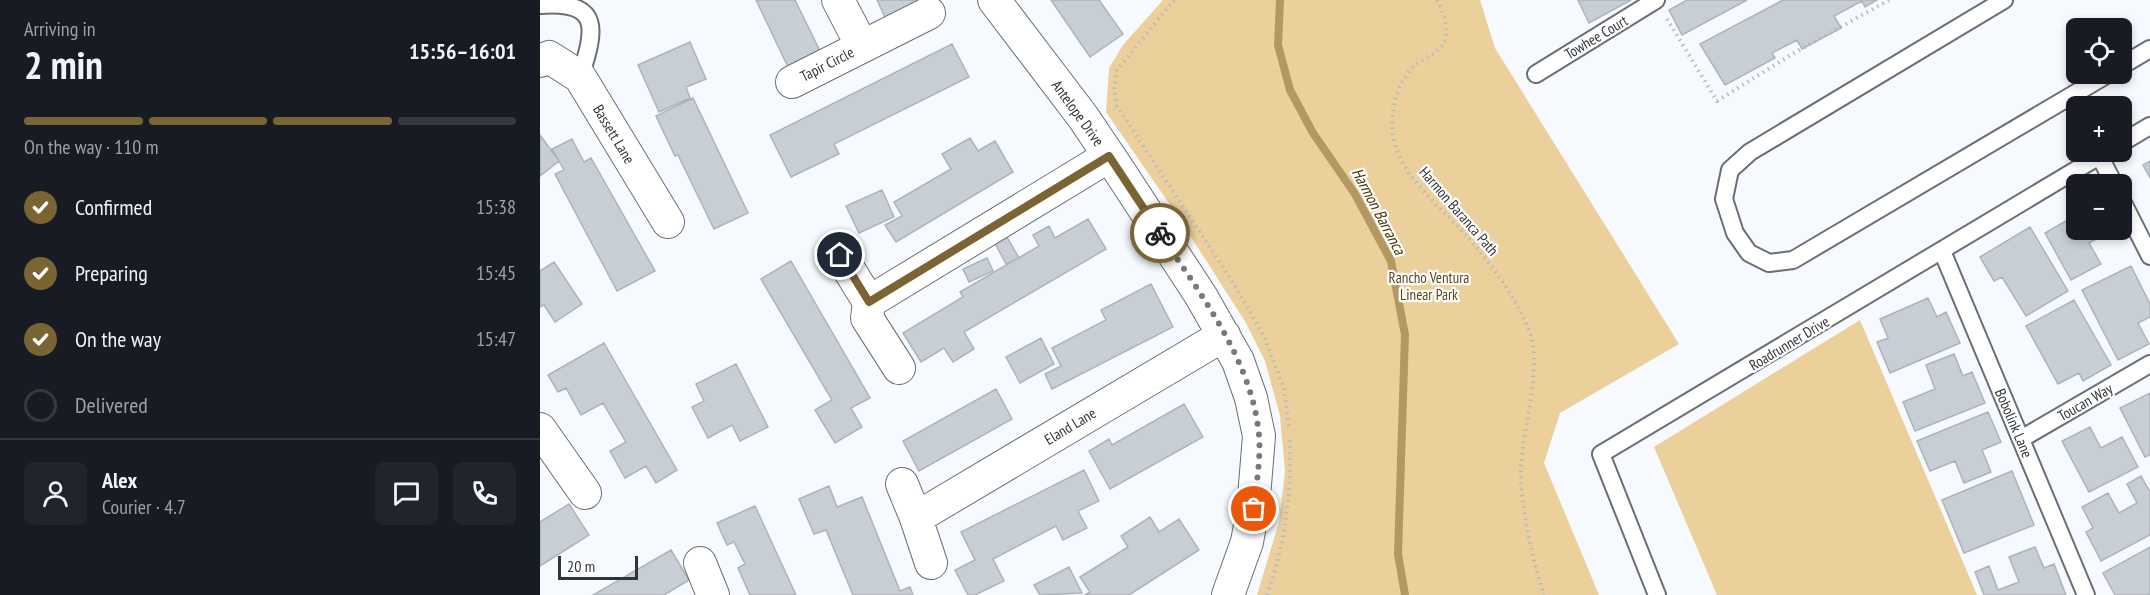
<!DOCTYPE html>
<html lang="en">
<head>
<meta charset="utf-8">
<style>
  :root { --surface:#171b24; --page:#20242c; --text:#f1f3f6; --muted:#9ea1a6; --line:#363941; --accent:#7b6434 }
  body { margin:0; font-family:"PT Sans Narrow",sans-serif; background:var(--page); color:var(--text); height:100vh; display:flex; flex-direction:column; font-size:22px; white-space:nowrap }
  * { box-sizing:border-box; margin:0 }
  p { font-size:20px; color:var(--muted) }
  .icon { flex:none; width:33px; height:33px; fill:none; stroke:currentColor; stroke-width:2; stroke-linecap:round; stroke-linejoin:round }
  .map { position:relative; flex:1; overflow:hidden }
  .side { display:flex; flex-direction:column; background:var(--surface); width:540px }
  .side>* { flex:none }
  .tools { position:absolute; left:1526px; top:18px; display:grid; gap:12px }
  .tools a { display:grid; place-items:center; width:66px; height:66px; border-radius:9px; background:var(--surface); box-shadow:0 3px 9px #0003; font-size:30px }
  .scale { position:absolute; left:18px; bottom:15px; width:80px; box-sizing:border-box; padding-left:6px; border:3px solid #323537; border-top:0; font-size:16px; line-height:21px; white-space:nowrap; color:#323537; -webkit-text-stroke:4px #fff; paint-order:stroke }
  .pin { position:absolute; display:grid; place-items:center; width:51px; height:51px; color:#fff; margin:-26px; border:3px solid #fff; border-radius:50%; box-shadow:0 2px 6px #0007 }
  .courier { position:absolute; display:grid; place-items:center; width:60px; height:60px; margin:-30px; border:4px solid #7b6434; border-radius:50%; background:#fff; color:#222; box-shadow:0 2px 8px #0007 }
  .head em { font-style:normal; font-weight:800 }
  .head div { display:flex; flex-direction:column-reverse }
  .head { display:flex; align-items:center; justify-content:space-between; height:102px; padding:0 24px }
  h1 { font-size:39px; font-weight:800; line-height:45px }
  .bar { display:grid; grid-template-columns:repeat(4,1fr); gap:9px 6px; align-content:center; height:72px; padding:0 24px }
  .bar i { height:8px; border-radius:4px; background:var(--line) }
  .bar .on { background:var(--accent) }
  .bar p { grid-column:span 4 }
  .line { display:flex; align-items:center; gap:15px; padding:0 24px; border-top:2px solid var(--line) }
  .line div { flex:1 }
  .round { display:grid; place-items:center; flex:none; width:63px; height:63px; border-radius:9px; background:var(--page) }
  ol { padding:0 24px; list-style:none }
  li { display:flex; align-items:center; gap:18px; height:66px }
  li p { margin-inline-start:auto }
  li .icon { padding:6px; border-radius:50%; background:var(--accent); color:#fff; stroke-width:4 }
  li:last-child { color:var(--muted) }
  li i { width:33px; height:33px; border:3px solid var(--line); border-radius:50% }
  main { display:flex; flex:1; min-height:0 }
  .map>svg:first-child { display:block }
  .green { fill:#ebd09c }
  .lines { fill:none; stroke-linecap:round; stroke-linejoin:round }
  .stream { stroke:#b49861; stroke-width:8 }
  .building { fill:#c8ced6; stroke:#adb3ba; stroke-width:1.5 }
  .service-casing { stroke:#696f75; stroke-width:20 }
  .minor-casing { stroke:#696f75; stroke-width:34 }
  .path { stroke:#b6babd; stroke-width:4; stroke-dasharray:1.5 4.5; stroke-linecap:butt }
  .service { stroke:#fff; stroke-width:16 }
  .minor { stroke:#fff; stroke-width:32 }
  .done { stroke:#777a7d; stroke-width:6; stroke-dasharray:0 10.8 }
  .route { stroke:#7b6434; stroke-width:8 }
  .labels { text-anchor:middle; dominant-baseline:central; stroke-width:4.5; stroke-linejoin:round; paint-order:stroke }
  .street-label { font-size:15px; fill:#323537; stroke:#fff }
  .park-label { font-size:15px; fill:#594519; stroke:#fff }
  .water-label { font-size:16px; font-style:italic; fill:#4b3708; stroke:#fff }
</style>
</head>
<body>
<main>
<section class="side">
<div class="head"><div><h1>2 min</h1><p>Arriving in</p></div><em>15:56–16:01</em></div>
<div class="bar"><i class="on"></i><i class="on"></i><i class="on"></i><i></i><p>On the way · 110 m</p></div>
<ol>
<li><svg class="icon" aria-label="check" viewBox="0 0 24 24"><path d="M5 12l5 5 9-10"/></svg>Confirmed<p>15:38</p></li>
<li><svg class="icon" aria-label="check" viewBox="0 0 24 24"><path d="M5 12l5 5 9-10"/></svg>Preparing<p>15:45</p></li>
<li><svg class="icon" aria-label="check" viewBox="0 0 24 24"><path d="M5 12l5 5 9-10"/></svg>On the way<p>15:47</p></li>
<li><i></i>Delivered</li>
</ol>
<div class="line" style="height:108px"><a class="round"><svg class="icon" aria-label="person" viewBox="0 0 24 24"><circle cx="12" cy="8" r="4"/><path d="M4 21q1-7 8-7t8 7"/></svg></a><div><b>Alex</b><p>Courier · 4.7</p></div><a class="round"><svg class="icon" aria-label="chat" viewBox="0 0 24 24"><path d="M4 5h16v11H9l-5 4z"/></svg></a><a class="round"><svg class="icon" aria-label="phone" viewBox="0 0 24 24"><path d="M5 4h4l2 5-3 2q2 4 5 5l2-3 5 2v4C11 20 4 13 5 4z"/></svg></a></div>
</section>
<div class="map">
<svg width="1610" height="595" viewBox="0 0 1610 595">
  <rect width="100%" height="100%" fill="#f6fafe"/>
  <!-- green -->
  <path class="green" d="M623 0H940L955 48 1139 344 1020 413 1004 463 1059 595H717L739 522 745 471 740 416 725 361 706 323 635 212 566 112 569 68 583 45Z
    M1320 320 1437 595H1177L1114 447Z"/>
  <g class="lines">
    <!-- stream -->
    <path class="stream" d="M740 0 738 45 750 90 773 133 815 194 851 261 865 335 858 554 865 595"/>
  </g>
  <!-- building -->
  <path class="building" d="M216 0H255L280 51 248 67Z
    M337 0H381V1L345 17Z
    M511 0H559L583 34 550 57Z
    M1038 0H1091L1049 23Z
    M1147 0H1207L1142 35 1129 10Z
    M1243 0H1337L1325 7 1322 1 1294 16 1301 28 1262 49 1257 40 1232 53 1235 58 1185 85 1160 44Z
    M150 42 166 79 146 87 150 98 119 112 98 65Z
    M412 44 429 77 294 144 299 154 251 177 230 135Z
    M153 98 208 213 174 229 138 155 135 156 116 116Z
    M0 135 19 161 0 176Z
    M430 138 438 151 455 141 473 172 356 242 345 225 362 216 354 202 411 169 402 154Z
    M32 139 44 162 51 158 115 271 77 291 15 174 24 170 12 149Z
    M1610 161V178L1603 165Z
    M342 190 354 217 319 233 306 206Z
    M1536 215V230L1569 232 1549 243 1561 264 1531 280 1505 233Z
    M548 219 566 249 424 332 434 349 413 362 404 348 381 362 363 333 423 297 420 292 499 246 493 235 509 226 515 238Z
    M1490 227 1528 291 1486 316 1462 277 1454 281 1440 257Z
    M467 237 479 258 466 264 455 243Z
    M447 258 453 271 429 282 423 269Z
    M251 261 330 398 311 408 322 427 295 443 275 410 292 400 221 279Z
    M14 262 42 304 15 322 4 305 0 307V271Z
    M1591 266 1610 304V317L1598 323 1609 344 1578 360 1542 290Z
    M611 284 633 327 512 389 505 374 521 366 512 348 566 320 561 310Z
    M1388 298 1397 317 1406 312 1420 343 1350 373 1337 342 1348 338 1340 319Z
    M1534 300 1571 365 1543 381 1539 373 1518 384 1486 326Z
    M501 338 514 364 480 383 466 357Z
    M64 343 137 470 116 483 106 466 85 478 70 451 86 442 63 403 41 415 26 388 18 392 8 375Z
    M1414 354 1423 376 1432 372 1445 403 1375 431 1363 402 1395 389 1386 365Z
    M196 364 228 427 200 441 192 425 168 438 152 407 164 401 156 384Z
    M456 389 472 419 379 471 363 441Z
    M1610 393V455L1605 457 1580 408Z
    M644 404 663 437 570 489 549 451 569 439 572 445Z
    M1448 412 1461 442 1442 450 1451 472 1424 483 1415 461 1390 471 1377 441Z
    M1550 427 1561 448 1582 437 1598 467 1549 492 1522 441Z
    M544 470 559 501 538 511 547 528 523 540 516 526 453 559 464 581 435 595H428L415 570 435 560 421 532Z
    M1472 471 1494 525 1424 553 1402 500Z
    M1601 476 1610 492V535L1561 561 1546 532 1553 528 1542 507 1568 493 1579 513 1597 503 1587 484Z
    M289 486 297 507 322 497 360 591 370 587 373 595H313L286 530 274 534 259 499Z
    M29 504 49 535 0 566V522Z
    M215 506 256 595H210L198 568 205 564 194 542 187 545 177 523Z
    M610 517 619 532 639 519 659 550 589 595H545L550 592 540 577 588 547 581 536Z
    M1495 547 1504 568 1514 564 1526 595H1444L1435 572 1449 566 1458 590 1479 582 1469 557Z
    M1610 547V595H1575L1563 573Z
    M131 550 149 580 124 595H53Z
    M529 567 542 593 500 595 494 585Z"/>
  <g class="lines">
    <defs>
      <path id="service" d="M1464 0 1210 152 1190 170 1184 199 1195 233 1209 253 1229 263 1253 260 1568 74
        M0 5C63 0 55 31 40 77
        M1581 66 1610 49
        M996 74 1116 0
        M1581 143 1610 126
        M1559 155 1574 184
        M1581 199 1610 256
        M1402 251 1546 595
        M1481 439 1610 364
        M1117 595 1061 454 1566 152"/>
      <path id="minor" d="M298 0 322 46
        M454 0 543 117 578 169 661 296 698 361 711 398 719 436 713 509 707 542 688 595
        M0 61 9 57 40 77 128 222
        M252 82 389 13
        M300 255 329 302
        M359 368 327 318 329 302 569 156
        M0 429 45 493
        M362 484 376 518
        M160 563 173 595
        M391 563 376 518 684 335"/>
    </defs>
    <!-- service casing -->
    <use href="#service" class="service-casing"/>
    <!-- minor casing -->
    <use href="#minor" class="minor-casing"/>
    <!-- path -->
    <path class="path" d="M634 0 577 70 574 89 577 106 692 281 724 336 744 389 749 426
      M897 0C905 16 913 35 898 50 891 57 879 60 872 68 856 85 850 112 853 135 860 178 904 209 930 240 952 265 974 296 988 327 1004 363 983 427 981 466 979 499 993 563 1004 595
      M1127 19 1177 101 1254 53 1349 0
      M727 595C746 541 751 493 750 437"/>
    <!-- service -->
    <use href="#service" class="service"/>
    <!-- minor -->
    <use href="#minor" class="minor"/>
  </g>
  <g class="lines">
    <!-- done -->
    <path class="done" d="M620 233C660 294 712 360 719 435 721 459 716 485 714 509"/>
    <!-- route -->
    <path class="route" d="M300 255 329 302 569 156 620 233"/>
  </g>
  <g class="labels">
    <!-- street labels -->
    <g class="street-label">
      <text transform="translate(1056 37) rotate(-31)">Towhee Court</text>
      <text transform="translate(287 64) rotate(-27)">Tapir Circle</text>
      <text transform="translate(538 113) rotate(54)">Antelope Drive</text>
      <text transform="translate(74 134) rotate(59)">Bassett Lane</text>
      <text transform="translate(919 211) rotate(49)">Harmon Baranca Path</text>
      <text transform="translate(1249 343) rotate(-31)">Roadrunner Drive</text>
      <text transform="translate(1545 402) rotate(-30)">Toucan Way</text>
      <text transform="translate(1474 423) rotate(67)">Bobolink Lane</text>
      <text transform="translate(530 426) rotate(-31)">Eland Lane</text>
    </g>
    <!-- park labels -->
    <g class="park-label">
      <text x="889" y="277">Rancho Ventura<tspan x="889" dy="17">Linear Park</tspan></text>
    </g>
    <!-- water labels -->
    <g class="water-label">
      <text transform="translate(839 211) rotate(62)">Harmon Barranca</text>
    </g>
  </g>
</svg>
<div class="tools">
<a><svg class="icon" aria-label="locate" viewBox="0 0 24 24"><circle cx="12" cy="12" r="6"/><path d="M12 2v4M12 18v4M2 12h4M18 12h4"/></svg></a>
<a>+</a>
<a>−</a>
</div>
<div class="scale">20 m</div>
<div class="pin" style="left:714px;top:509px;background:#ea580c"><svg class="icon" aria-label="bag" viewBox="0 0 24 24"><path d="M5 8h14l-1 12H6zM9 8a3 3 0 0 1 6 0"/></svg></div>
<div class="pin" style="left:300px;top:255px;background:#1f2937"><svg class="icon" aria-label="home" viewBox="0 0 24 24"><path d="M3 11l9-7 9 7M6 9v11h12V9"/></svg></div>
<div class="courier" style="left:620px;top:233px"><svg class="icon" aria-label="bike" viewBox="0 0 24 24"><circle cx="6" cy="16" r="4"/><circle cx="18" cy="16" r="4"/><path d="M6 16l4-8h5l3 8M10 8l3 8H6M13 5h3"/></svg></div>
</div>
</main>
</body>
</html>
